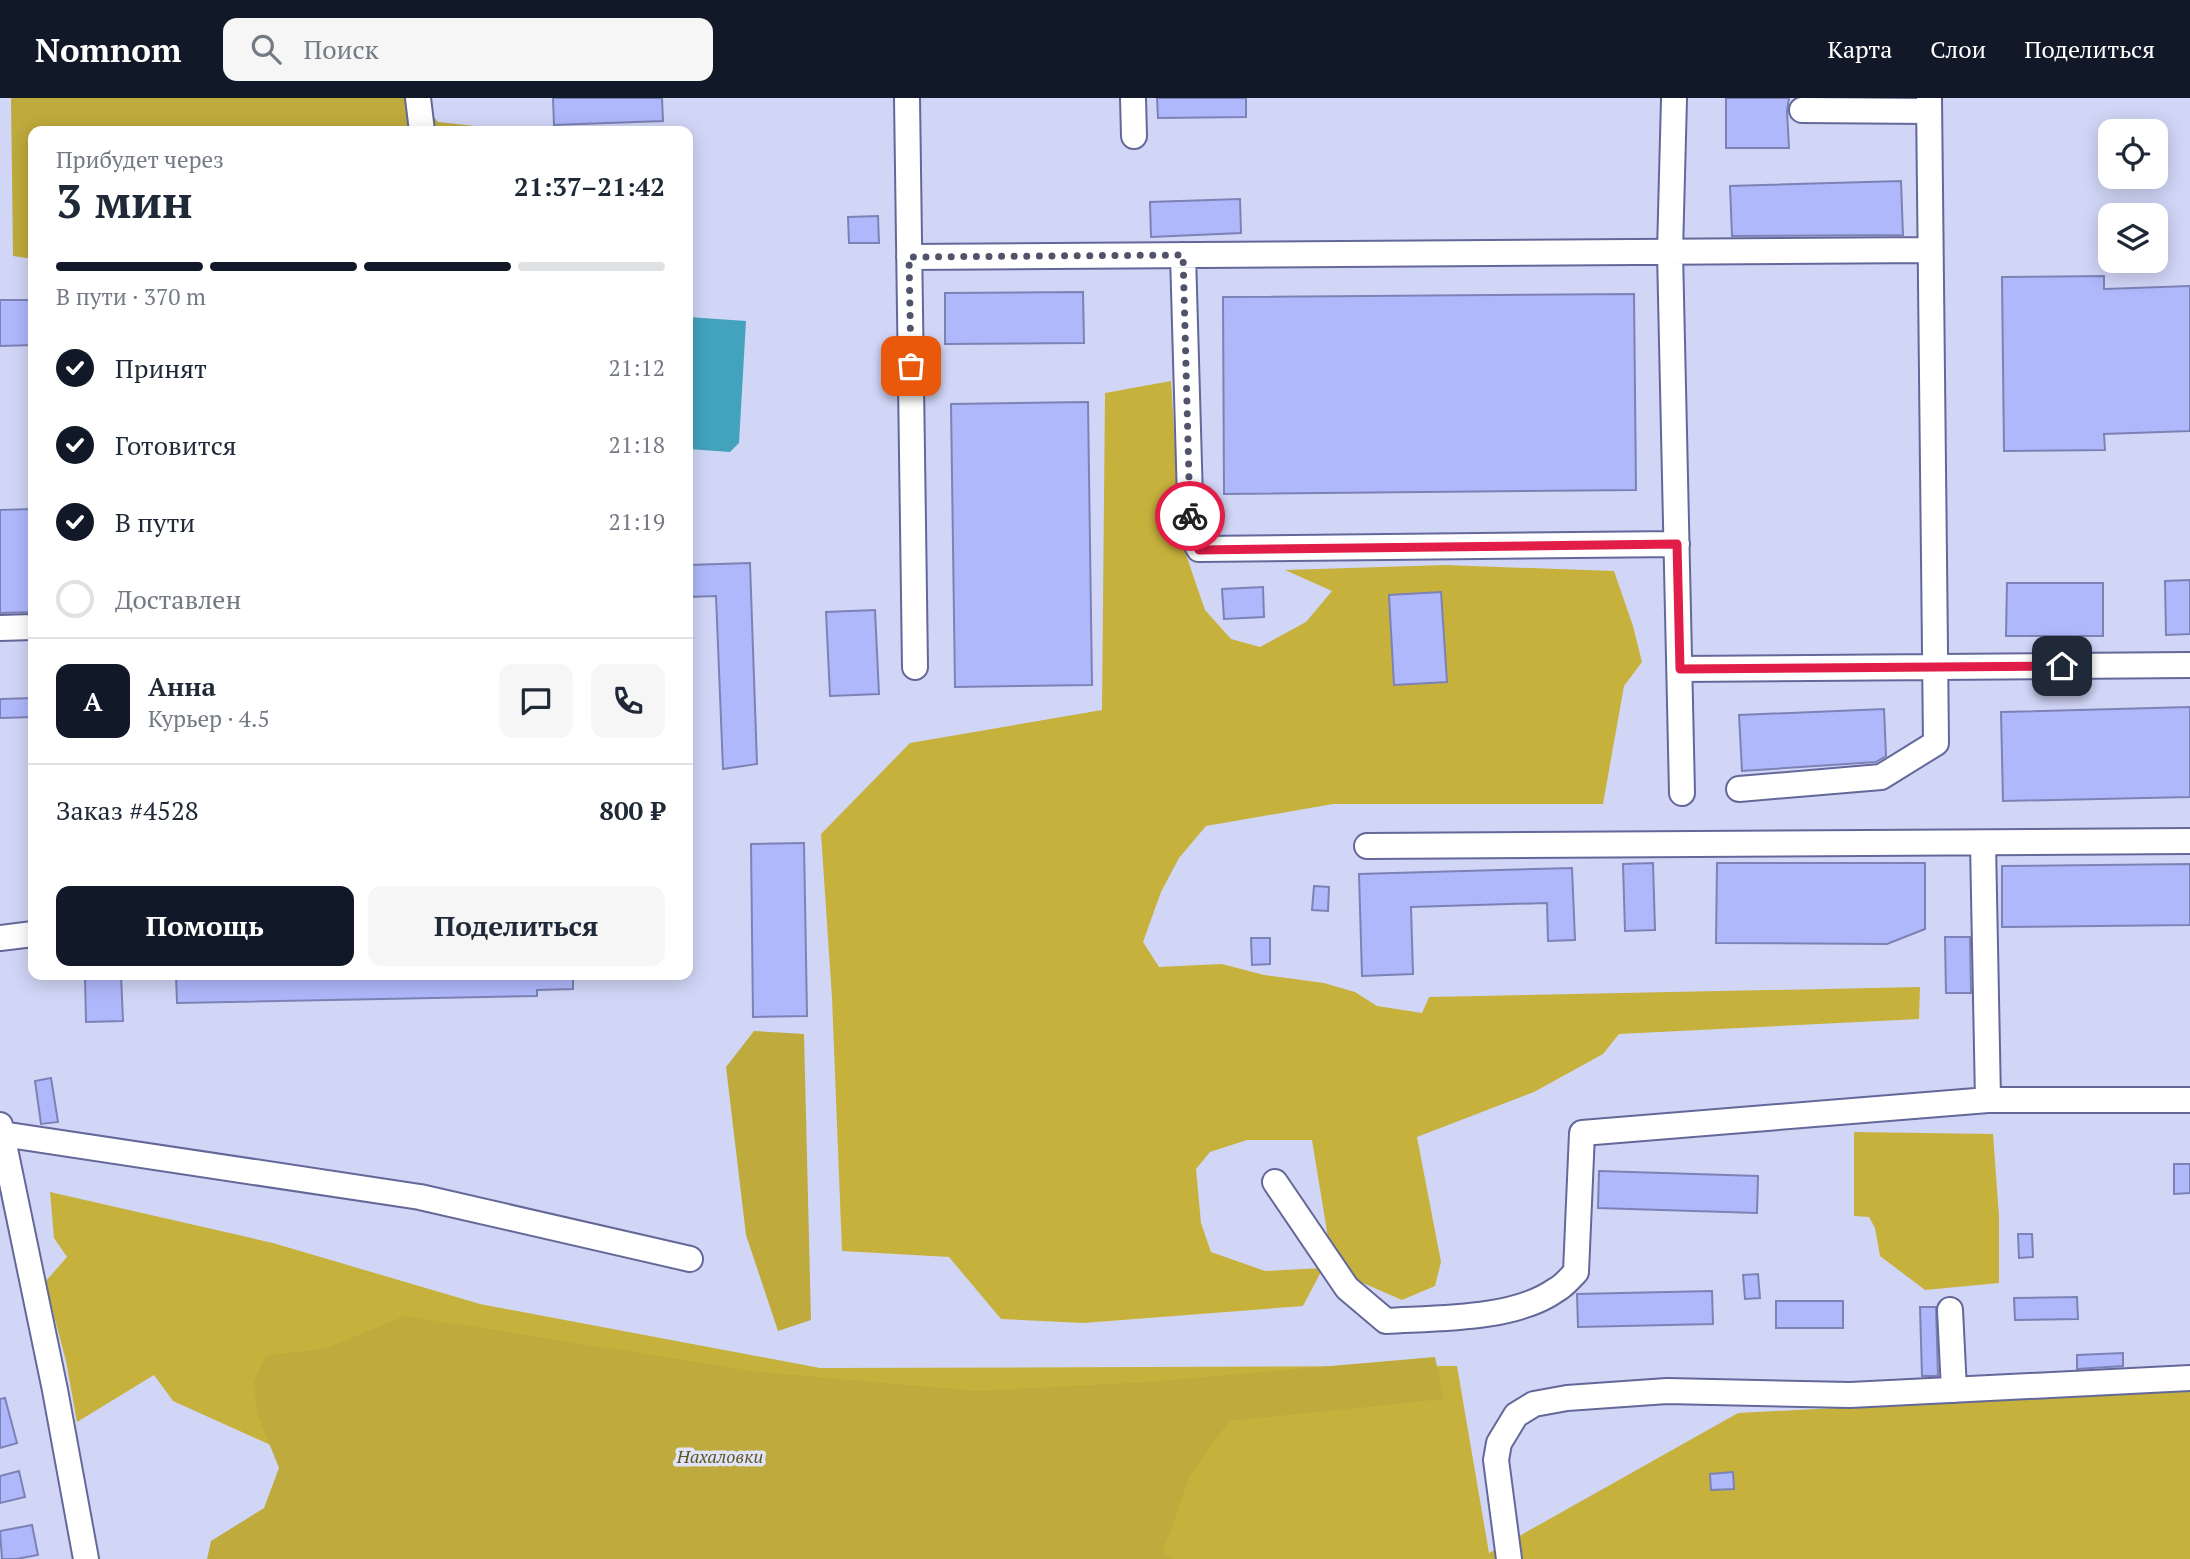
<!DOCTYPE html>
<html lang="ru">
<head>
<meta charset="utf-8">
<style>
  :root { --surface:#fff; --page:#f6f6f7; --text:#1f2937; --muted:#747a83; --line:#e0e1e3; --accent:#111827 }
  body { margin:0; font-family:"PT Serif",serif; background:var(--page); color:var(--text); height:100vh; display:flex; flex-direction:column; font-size:26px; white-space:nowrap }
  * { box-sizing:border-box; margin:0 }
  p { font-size:23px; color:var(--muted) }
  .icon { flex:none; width:38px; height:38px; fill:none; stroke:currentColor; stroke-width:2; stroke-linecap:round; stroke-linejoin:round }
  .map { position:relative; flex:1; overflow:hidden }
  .side { position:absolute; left:28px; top:28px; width:665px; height:854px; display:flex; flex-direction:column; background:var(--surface); border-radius:14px; box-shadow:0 4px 18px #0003 }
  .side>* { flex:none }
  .buttons { position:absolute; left:2098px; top:21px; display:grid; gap:14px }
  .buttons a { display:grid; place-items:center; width:70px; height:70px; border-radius:14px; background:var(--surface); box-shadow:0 4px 18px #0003; font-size:35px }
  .pin { position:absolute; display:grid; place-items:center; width:60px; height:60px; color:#fff; margin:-30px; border-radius:14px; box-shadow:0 4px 10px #0006 }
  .courier { position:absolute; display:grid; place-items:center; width:70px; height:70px; margin:-35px; border:5px solid #e11d48; border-radius:50%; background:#fff; color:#222; box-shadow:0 2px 9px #0007 }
  .overview em { font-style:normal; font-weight:800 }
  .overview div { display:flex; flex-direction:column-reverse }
  .overview { display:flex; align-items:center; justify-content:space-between; height:119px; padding:0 28px }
  h1 { font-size:46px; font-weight:800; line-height:52px }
  .bar { display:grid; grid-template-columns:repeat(4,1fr); gap:10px 7px; align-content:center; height:84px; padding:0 28px }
  .bar i { height:9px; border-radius:5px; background:var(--line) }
  .bar .selected { background:var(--accent) }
  .bar p { grid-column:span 4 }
  .line { display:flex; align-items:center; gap:18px; padding:0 28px; border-top:2px solid var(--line) }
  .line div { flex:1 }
  .round { display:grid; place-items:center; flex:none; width:74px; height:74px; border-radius:14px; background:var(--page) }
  ol { padding:0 28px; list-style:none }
  li { display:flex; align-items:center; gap:21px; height:77px }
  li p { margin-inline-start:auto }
  li .icon { padding:7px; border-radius:50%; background:var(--accent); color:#fff; stroke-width:4 }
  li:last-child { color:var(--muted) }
  li i { width:38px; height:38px; border:4px solid var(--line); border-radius:50% }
  .button { display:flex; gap:14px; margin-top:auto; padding:14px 28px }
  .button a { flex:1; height:80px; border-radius:14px; background:var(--accent); color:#fff; font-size:28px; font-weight:800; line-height:80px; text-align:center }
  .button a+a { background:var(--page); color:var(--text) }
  header { display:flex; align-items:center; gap:42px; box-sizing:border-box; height:98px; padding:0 35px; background:var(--accent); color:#fff }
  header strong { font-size:33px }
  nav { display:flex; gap:38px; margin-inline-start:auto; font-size:24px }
  .search { width:490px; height:63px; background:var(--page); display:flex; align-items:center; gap:18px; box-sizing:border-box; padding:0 24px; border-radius:14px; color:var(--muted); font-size:26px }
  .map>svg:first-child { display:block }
  .green { fill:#c7b13d }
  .forest { fill:#beaa3d }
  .water { fill:#43a3bc }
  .building { fill:#b0b8fc; stroke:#7c82b5; stroke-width:2 }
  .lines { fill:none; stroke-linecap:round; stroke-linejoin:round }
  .minor-casing { stroke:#636899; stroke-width:28 }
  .minor { stroke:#fff; stroke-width:24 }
  .done { stroke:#50536a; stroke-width:7; stroke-dasharray:0 12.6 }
  .route { stroke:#e11d48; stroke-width:9 }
  .labels { text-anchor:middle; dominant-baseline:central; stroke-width:7; stroke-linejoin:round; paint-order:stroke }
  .park-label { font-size:18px; font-style:italic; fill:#61561f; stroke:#e0e4fa }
</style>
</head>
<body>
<header>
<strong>Nomnom</strong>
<div class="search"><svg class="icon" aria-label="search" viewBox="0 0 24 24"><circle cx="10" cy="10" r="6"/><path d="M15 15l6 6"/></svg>Поиск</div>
<nav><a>Карта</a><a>Слои</a><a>Поделиться</a></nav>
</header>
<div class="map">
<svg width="2190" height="1461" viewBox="0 0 2190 1461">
  <rect width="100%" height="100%" fill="#d1d6f7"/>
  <!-- green -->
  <path class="green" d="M1171 283 1181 442 1205 512 1231 541 1260 549 1306 524 1332 493 1285 472 1445 467 1614 473 1633 528 1642 564 1624 588 1603 706H1333L1206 728 1179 760 1161 794 1143 844 1159 869 1222 866 1264 877 1324 885 1355 894 1377 908 1422 915 1429 899 1920 889 1919 921 1619 936 1603 956 1534 994 1417 1039 1441 1164 1435 1188 1402 1202 1356 1182 1329 1146 1312 1042H1247L1210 1054 1196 1071 1201 1125 1211 1154 1265 1173 1323 1170 1303 1208 1083 1225 1001 1221 949 1159 842 1153 832 900 821 736 910 645 1102 612 1105 295Z
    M1854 1034 1993 1036 1999 1118V1185L1925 1192 1880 1158 1875 1130 1869 1119 1854 1118Z
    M50 1094 273 1145 480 1206 820 1270 1457 1268 1489 1455 1738 1315 2190 1292V1461H649L315 1367 173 1303 154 1277 77 1324 66 1263 45 1184 67 1159 54 1140Z"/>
  <!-- forest -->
  <path class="forest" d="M11 0H418L438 24 521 33H33V161L13 158Z
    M754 933 804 936 811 1222 778 1233 746 1137 726 969Z
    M405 1218 760 1274 978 1293 1148 1284 1435 1259 1444 1301 1229 1323 1190 1377 1163 1454 1171 1461H207L211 1443 264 1410 279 1370 257 1315 254 1284 266 1257 324 1251Z"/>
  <!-- water -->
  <path class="water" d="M688 219 746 223 739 345 730 354 688 351Z"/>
  <!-- building -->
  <path class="building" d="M553 0H662L663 23 554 27Z
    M1157 0H1246V19L1158 20Z
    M1726 0H1789L1787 13 1789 50H1726Z
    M1901 83 1903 137 1732 138 1730 88Z
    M1240 101 1241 135 1151 139 1150 104Z
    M878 118 879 145H849L848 119Z
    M2104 178V191L2190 188V333L2104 336 2105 352 2004 353 2002 179Z
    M1083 194 1084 245 945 246V195Z
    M1634 196 1636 392 1224 396 1223 199Z
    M0 202H33V247L0 248Z
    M1088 304 1092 587 955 589 951 306Z
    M33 411V514L0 515V412Z
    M750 465 757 666 723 671 716 498 688 499V467Z
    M2190 482V536L2166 537 2165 483Z
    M2007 485H2103V538H2006Z
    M1263 489 1264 519 1224 521 1222 491Z
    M1441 494 1447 584 1394 587 1389 497Z
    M875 512 879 596 830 598 826 514Z
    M33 600V619L0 620V601Z
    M2190 609V699L2003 703 2001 614Z
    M1884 611 1886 658 1876 664 1742 673 1739 617Z
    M804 745 807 918 753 919 751 746Z
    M1653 765 1655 832 1625 833 1623 766Z
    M1717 765H1925V831L1887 846 1716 845Z
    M2190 766V827L2002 829V768Z
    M1572 770 1575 842 1548 843 1547 805 1411 809 1413 876 1362 878 1359 776Z
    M1314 788 1329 789 1328 813 1312 812Z
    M1945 839H1970L1971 895H1946Z
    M1251 840H1270V866L1252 867Z
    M85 877H121L123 923 86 924Z
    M176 877H573V891L537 892V898L177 905Z
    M51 980 58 1024 41 1026 35 983Z
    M2174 1066H2190V1095L2174 1096Z
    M1599 1073 1758 1078 1757 1115 1598 1110Z
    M2018 1136H2032L2033 1159 2019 1160Z
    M1758 1176 1760 1200 1745 1201 1743 1177Z
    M1712 1193 1713 1226 1578 1229 1577 1196Z
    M2077 1199 2078 1221 2015 1222 2014 1200Z
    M1776 1203H1843V1230H1776Z
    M1920 1209H1936L1938 1278H1922Z
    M2123 1255V1268L2077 1271V1257Z
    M5 1300 17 1345 0 1350V1301Z
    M19 1373 25 1399 0 1405V1378Z
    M1733 1374 1734 1391 1711 1392 1710 1376Z
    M32 1427 38 1457 16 1461H2L0 1433Z"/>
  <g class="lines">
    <defs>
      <path id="minor" d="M418 0 422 33
        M907 0 915 569
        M1133 0 1134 38
        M1674 1 1670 154 1682 695
        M1802 12 1929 13
        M1183 157 1191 436 1199 451 1677 446
        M909 159 1929 152
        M0 530 33 529
        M1680 571 2190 567
        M1739 691 1881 679 1936 645 1929 0
        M1983 745 1988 1002
        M1367 748 2190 743
        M0 840 33 836
        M0 1027 55 1292 86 1461
        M2 1036 420 1099 690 1161
        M1275 1084 1347 1190 1386 1223C1437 1220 1514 1222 1556 1192 1564 1188 1570 1180 1576 1174L1582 1035 1988 1002H2190
        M1950 1212 1954 1292
        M1509 1461 1496 1362 1499 1345 1516 1317 1534 1306 1567 1300 1667 1293 1850 1297 2190 1280"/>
    </defs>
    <!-- minor casing -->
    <use href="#minor" class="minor-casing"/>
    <!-- minor -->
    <use href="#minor" class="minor"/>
  </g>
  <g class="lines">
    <!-- done -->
    <path class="done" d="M911 268 909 159 1183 157 1190 418"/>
    <!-- route -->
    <path class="route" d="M1190 418 1191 436 1199 452 1677 446 1680 571 2062 568"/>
  </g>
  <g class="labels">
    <!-- park labels -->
    <g class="park-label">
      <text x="720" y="1358">Нахаловки</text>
    </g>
  </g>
</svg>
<div class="buttons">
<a><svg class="icon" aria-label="locate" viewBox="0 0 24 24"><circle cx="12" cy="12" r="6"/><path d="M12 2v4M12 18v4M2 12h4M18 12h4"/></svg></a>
<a><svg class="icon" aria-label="layers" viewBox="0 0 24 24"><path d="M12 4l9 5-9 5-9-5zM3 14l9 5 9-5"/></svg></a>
</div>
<div class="pin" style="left:911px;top:268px;background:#ea580c"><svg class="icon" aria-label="bag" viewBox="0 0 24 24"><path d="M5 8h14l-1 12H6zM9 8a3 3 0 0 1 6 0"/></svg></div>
<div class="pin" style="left:2062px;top:568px;background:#1f2937"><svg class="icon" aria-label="home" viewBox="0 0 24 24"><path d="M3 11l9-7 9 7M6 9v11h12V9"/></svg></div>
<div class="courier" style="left:1190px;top:418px"><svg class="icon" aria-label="bike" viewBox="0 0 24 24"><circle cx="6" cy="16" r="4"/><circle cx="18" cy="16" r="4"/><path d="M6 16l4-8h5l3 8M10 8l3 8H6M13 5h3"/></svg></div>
<section class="side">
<div class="overview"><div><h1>3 мин</h1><p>Прибудет через</p></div><em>21:37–21:42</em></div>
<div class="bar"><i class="selected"></i><i class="selected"></i><i class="selected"></i><i></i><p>В пути · 370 m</p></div>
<ol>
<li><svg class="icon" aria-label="check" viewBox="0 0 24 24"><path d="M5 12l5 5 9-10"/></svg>Принят<p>21:12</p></li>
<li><svg class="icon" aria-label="check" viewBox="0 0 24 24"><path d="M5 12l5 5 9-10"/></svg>Готовится<p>21:18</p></li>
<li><svg class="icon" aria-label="check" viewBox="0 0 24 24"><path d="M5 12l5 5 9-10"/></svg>В пути<p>21:19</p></li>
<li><i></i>Доставлен</li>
</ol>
<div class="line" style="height:126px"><b class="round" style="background:var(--accent);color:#fff">А</b><div><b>Анна</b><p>Курьер · 4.5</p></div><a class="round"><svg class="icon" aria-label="chat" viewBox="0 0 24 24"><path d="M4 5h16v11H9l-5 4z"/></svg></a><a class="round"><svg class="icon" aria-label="phone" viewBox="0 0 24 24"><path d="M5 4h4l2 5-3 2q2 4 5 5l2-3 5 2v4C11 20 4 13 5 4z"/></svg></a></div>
<div class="line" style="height:91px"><div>Заказ #4528</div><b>800 ₽</b></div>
<div class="button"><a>Помощь</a><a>Поделиться</a></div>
</section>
</div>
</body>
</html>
